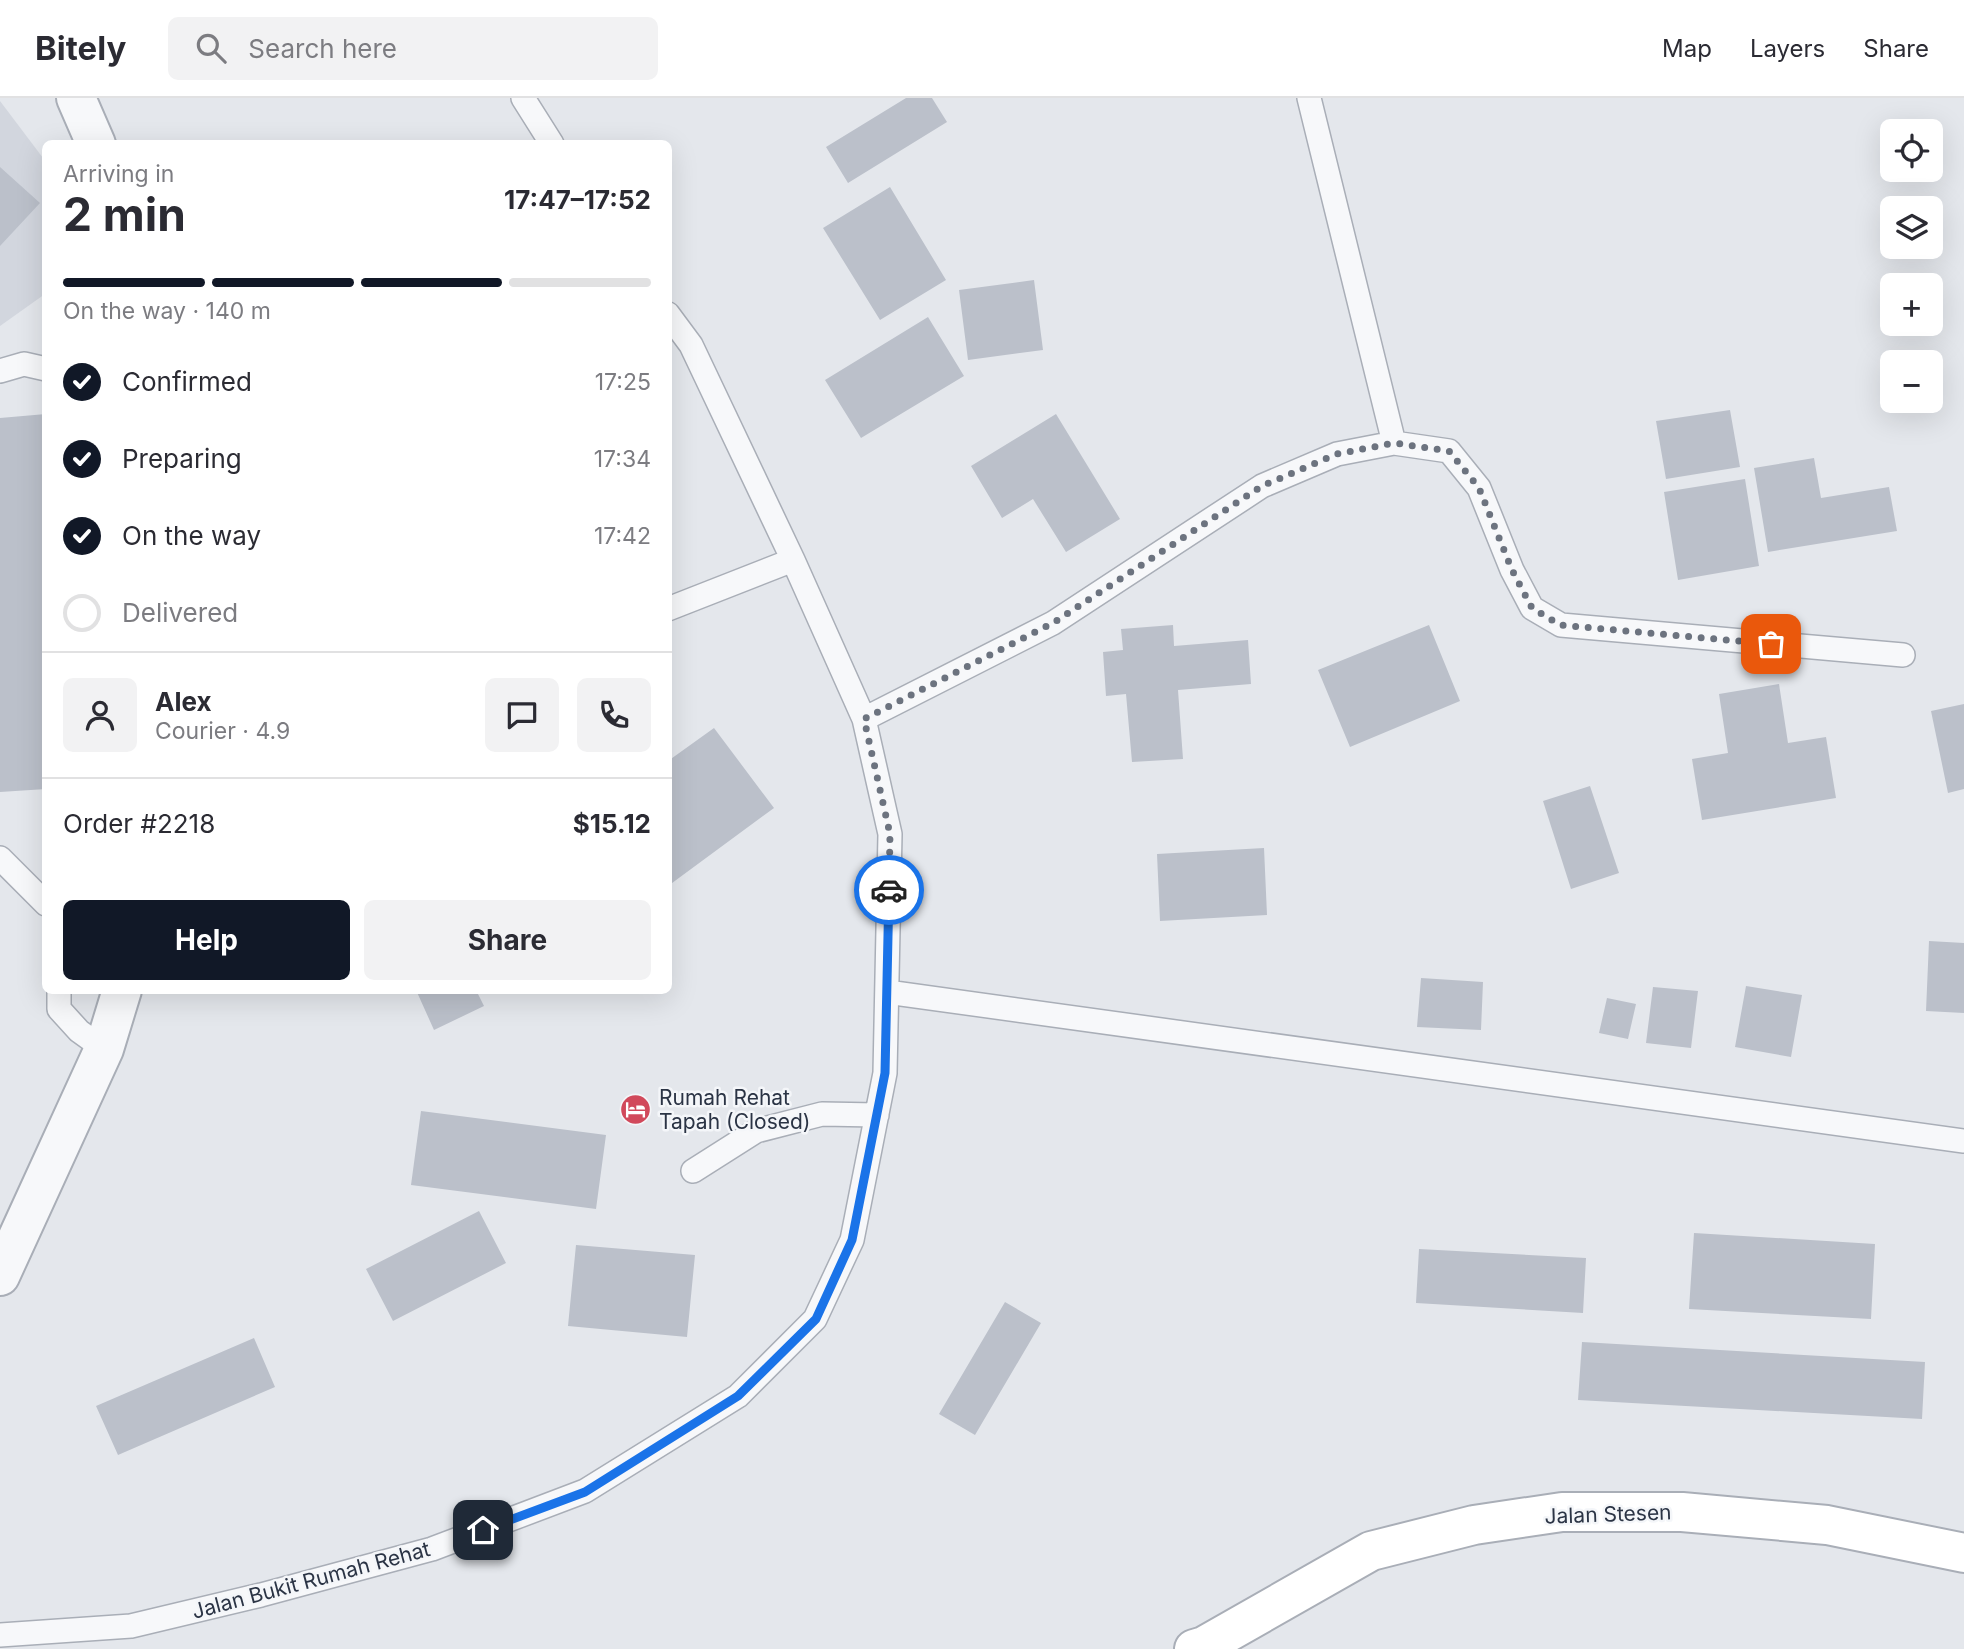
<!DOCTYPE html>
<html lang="en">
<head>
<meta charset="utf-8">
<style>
  :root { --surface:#fff; --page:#f2f2f3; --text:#2b2b33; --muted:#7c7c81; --line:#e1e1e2; --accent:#111827 }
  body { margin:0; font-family:Inter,sans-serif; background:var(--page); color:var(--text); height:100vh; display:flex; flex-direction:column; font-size:26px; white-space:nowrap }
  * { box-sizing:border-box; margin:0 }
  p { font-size:23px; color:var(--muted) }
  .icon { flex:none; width:38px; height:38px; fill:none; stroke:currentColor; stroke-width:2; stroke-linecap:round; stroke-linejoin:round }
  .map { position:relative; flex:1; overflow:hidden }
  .drawer { position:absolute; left:42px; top:42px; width:630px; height:854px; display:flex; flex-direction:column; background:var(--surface); border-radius:10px; box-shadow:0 7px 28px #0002 }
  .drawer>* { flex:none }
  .tools { position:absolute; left:1880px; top:21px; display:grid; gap:14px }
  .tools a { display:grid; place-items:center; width:63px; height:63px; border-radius:10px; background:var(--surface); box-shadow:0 7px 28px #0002; font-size:35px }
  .pin { position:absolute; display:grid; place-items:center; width:60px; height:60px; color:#fff; margin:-30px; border-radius:14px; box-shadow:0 4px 10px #0006 }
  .courier { position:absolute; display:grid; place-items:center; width:70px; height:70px; margin:-35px; border:5px solid #1a73e8; border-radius:50%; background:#fff; color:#222; box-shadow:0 2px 9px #0007 }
  .head em { font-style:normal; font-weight:700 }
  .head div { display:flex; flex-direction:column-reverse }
  .head { display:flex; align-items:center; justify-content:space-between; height:119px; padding:0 21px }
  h1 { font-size:46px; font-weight:700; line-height:52px }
  .bar { display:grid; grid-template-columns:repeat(4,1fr); gap:10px 7px; align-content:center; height:84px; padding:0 21px }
  .bar i { height:9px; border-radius:5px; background:var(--line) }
  .bar .current { background:var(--accent) }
  .bar p { grid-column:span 4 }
  .line { display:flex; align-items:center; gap:18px; padding:0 21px; border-top:2px solid var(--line) }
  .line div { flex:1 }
  .round { display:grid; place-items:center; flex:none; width:74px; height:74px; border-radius:10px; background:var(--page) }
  ol { padding:0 21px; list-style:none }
  li { display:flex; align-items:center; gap:21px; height:77px }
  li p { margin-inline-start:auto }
  li .icon { padding:7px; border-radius:50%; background:var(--accent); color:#fff; stroke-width:4 }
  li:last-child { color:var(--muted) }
  li i { width:38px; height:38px; border:4px solid var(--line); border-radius:50% }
  .cta { display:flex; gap:14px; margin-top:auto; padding:14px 21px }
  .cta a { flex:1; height:80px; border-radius:10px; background:var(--accent); color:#fff; font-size:28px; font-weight:700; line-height:80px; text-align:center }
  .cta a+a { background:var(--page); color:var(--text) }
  header { display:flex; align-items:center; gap:42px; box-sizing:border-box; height:98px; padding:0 35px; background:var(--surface); border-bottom:2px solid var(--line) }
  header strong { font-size:33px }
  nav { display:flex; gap:38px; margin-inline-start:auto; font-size:24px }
  .search { width:490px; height:63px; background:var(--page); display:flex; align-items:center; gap:18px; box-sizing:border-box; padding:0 24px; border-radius:10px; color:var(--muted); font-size:26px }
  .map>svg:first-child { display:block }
  .built { fill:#d2d6de }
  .building { fill:#bbc0ca }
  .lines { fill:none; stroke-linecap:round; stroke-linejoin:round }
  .lane-casing { stroke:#a9aeb7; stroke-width:26 }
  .street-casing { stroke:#a9aeb7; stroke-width:42 }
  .secondary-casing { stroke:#a9aeb7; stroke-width:42 }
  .lane { stroke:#f7f8fa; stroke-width:23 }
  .street { stroke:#f7f8fa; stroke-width:38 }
  .secondary { stroke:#fff; stroke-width:38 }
  .done { stroke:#6c737f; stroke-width:7; stroke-dasharray:0 12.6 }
  .route { stroke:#1a73e8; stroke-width:9 }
  .labels { text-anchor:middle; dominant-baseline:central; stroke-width:5; stroke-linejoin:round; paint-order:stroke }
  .poi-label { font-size:21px; fill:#2b3445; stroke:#f4f6f9; text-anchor:start }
  .street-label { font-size:21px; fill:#2b3445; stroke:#f4f6f9 }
</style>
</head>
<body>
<header>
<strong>Bitely</strong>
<div class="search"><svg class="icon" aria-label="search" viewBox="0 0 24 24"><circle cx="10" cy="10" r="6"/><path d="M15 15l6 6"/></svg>Search here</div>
<nav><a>Map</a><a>Layers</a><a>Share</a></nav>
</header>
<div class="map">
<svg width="1964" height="1551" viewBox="0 0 1964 1551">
  <rect width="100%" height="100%" fill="#e4e7ec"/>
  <!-- built -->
  <path class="built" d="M0 3 46 64 45 196 0 228Z"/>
  <!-- building -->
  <path class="building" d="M906 0H932L947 24 848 85 826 49Z
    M0 69 40 105 0 148Z
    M890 89 946 182 880 222 823 130Z
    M1034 182 1043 252 968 262 959 192Z
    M928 219 964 278 861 340 825 282Z
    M1730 312 1740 369 1666 381 1656 323Z
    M46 316V691L0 694V320Z
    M1056 316 1120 421 1066 454 1033 401 1002 420 971 368Z
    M1814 360 1821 400 1889 389 1897 433 1768 454 1754 370Z
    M1745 381 1759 468 1678 482 1664 394Z
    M1173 527 1174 548 1248 542 1251 586 1178 592 1183 661 1132 664 1126 596 1106 598 1103 554 1123 552 1121 531Z
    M1429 527 1460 603 1350 649 1318 572Z
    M1779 586 1788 645 1826 639 1836 700 1702 722 1692 661 1728 655 1719 596Z
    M1964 606V691L1948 695 1931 613Z
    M714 630 774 710 668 788V663Z
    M1590 688 1619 775 1571 791 1543 703Z
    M1264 750 1267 817 1160 823 1157 756Z
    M1929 843 1964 845V915L1926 913Z
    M1421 880 1483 884 1481 932 1417 929Z
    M1746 888 1802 897 1791 959 1735 949Z
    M1653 889 1698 893 1691 950 1646 945Z
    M416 892H476L484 908 434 932Z
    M1607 900 1636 906 1628 941 1599 935Z
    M421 1013 606 1037 596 1111 411 1087Z
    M479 1113 506 1165 393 1223 366 1171Z
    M1694 1135 1875 1146 1871 1221 1689 1211Z
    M576 1147 695 1157 687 1239 568 1228Z
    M1419 1151 1586 1160 1583 1215 1416 1205Z
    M1005 1204 1041 1225 975 1337 939 1316Z
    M254 1240 275 1289 118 1357 96 1308Z
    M1582 1244 1925 1264 1922 1321 1578 1302Z"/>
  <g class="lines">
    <defs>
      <path id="lane" d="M523 0 552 46
        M1309 0 1394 345
        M0 273 24 266 46 271
        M668 511 793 462
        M864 621 1053 525 1262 388 1337 356 1394 345 1449 353 1479 390 1512 472 1532 510 1561 527 1903 557
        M0 760 46 806
        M59 892V911L79 933 104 951
        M887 894 1964 1043
        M693 1073 756 1033 822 1016 877 1017
        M0 1537 131 1528 261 1497 432 1451 585 1393 738 1298 815 1221 852 1142 885 975 890 736 864 621 793 462 691 247 668 216"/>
      <path id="street" d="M76 0 96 46
        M0 1178 104 951 122 892"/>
      <path id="secondary" d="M1194 1551 1204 1548 1371 1453 1474 1427 1562 1414H1682L1827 1427 1964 1455"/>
    </defs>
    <!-- lane casing -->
    <use href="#lane" class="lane-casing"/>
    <!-- street casing -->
    <use href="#street" class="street-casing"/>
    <!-- secondary casing -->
    <use href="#secondary" class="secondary-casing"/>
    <!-- lane -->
    <use href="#lane" class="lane"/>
    <!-- street -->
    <use href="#street" class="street"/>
    <!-- secondary -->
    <use href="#secondary" class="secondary"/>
  </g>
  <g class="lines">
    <!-- done -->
    <path class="done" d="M889 792 890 736 864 621 1053 525 1262 388 1337 356 1394 345 1449 353 1479 390 1512 472 1532 510 1560 527 1771 546"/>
    <!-- route -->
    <path class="route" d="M483 1432 585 1394 738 1298 816 1221 852 1142 885 975 889 792"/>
  </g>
  <!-- icons -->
  <defs>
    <symbol id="hotel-disc" viewBox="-11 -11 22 22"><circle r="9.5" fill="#d1495b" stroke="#f4f6f9"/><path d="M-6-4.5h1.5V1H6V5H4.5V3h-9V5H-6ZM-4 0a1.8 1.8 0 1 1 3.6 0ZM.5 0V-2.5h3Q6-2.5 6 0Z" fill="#fff"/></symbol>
  </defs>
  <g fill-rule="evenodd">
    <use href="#hotel-disc" x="618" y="994" width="35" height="35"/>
  </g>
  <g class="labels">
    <!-- poi labels -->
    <g class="poi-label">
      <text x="659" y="999">Rumah Rehat<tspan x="659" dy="24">Tapah (Closed)</tspan></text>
    </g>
    <!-- street labels -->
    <g class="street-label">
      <text transform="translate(1608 1416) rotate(-2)">Jalan Stesen</text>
      <text transform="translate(311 1482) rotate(-15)">Jalan Bukit Rumah Rehat</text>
    </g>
  </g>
</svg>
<div class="tools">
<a><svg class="icon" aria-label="locate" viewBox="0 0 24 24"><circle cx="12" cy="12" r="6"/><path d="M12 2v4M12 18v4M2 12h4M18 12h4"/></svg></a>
<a><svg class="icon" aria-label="layers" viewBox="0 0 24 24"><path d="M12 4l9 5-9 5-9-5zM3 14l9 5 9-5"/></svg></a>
<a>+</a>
<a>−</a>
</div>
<div class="pin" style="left:1771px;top:546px;background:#ea580c"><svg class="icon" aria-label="bag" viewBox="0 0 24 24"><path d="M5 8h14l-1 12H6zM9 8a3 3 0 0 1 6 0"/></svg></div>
<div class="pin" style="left:483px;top:1432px;background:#1f2937"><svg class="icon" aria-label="home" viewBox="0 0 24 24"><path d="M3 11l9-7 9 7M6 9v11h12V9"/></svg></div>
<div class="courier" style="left:889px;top:792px"><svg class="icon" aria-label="car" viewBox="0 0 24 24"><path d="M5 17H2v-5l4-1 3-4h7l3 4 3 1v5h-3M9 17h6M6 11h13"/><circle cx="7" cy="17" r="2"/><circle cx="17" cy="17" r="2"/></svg></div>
<section class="drawer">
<div class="head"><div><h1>2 min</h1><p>Arriving in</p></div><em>17:47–17:52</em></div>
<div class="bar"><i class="current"></i><i class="current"></i><i class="current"></i><i></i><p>On the way · 140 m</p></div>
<ol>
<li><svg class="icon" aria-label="check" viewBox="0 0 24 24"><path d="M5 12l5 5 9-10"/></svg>Confirmed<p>17:25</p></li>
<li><svg class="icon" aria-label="check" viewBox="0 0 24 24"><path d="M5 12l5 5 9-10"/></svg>Preparing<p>17:34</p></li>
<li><svg class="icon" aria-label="check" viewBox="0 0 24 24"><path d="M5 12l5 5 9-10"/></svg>On the way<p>17:42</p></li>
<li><i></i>Delivered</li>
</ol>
<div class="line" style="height:126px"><a class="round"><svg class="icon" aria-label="person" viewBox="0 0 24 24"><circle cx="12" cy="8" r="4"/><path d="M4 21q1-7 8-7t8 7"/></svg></a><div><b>Alex</b><p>Courier · 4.9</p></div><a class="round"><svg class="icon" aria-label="chat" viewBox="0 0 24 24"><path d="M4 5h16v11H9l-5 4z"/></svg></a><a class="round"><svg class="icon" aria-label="phone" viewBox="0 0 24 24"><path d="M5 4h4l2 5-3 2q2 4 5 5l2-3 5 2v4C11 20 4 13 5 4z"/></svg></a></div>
<div class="line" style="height:91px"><div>Order #2218</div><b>$15.12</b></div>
<div class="cta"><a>Help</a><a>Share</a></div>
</section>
</div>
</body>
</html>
